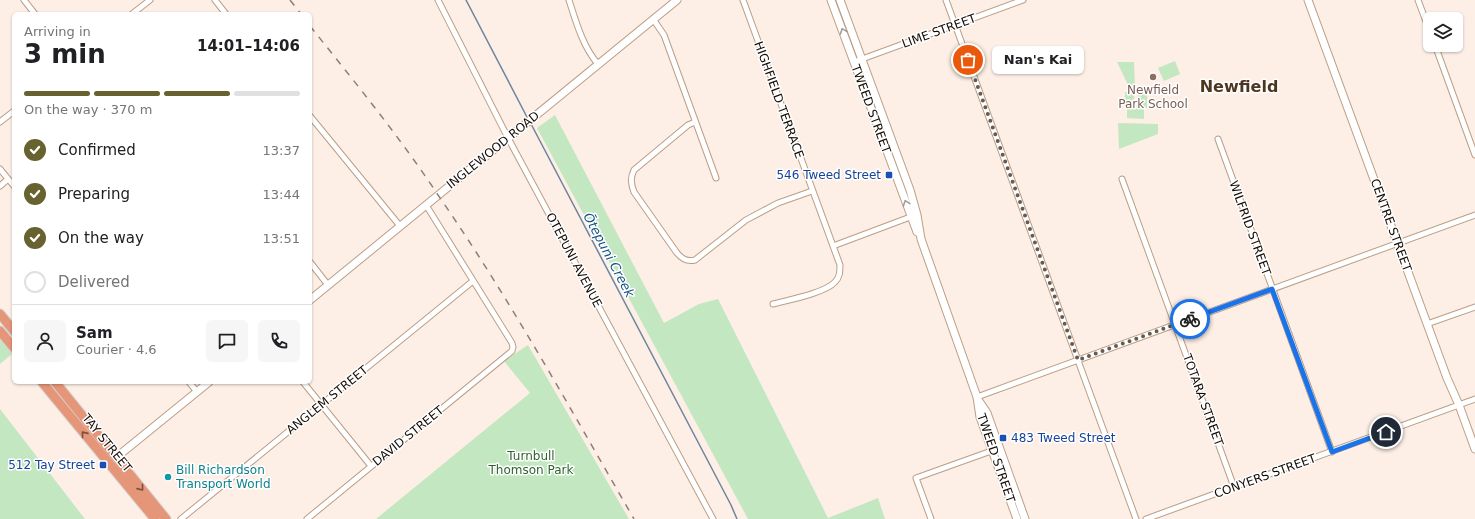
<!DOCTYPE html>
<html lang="en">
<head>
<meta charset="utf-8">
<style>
  :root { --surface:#fff; --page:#f6f6f6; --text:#202124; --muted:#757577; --line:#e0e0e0; --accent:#67622f }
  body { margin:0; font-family:"DejaVu Sans",sans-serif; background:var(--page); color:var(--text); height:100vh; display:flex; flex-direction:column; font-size:15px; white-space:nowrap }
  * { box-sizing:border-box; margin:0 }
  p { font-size:13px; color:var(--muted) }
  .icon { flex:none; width:22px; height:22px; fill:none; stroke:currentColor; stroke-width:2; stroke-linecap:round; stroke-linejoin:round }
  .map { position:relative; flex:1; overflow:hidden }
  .sheet { position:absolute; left:12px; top:12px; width:300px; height:372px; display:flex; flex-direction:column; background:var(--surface); border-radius:6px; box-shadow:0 1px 3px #0004 }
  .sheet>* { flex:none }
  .tools { position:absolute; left:1423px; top:12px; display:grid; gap:8px }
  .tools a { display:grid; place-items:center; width:40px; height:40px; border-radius:6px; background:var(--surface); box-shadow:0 1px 3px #0004; font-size:20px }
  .pin { position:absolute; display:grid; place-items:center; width:34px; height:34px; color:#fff; margin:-17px; border:2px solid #fff; border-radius:50%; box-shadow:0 1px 4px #0007 }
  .courier { position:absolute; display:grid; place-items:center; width:40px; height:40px; margin:-20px; border:3px solid #1a73e8; border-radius:50%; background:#fff; color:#222; box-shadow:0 1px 5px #0007 }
  .bubble { position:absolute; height:28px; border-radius:6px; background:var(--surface); box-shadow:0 1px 3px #0004; font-size:13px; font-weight:600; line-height:28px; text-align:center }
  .overview em { font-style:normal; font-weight:600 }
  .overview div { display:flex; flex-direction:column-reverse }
  .overview { display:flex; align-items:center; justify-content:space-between; height:68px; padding:0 12px }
  h1 { font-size:26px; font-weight:600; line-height:30px }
  .bar { display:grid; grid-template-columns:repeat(4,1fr); gap:6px 4px; align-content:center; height:48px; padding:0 12px }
  .bar i { height:5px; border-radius:3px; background:var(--line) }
  .bar .active { background:var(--accent) }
  .bar p { grid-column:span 4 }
  .line { display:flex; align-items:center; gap:10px; padding:0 12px; border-top:1px solid var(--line) }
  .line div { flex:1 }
  .round { display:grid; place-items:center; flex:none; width:42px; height:42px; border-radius:6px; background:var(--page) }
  ol { padding:0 12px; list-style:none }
  li { display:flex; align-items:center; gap:12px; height:44px }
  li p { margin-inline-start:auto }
  li .icon { padding:4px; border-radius:50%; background:var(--accent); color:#fff; stroke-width:4 }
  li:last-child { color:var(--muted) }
  li i { width:22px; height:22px; border:2px solid var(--line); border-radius:50% }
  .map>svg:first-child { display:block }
  .park { fill:#c3e7c1 }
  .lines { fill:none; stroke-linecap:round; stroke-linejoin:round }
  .stream { stroke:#6c859f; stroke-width:1.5 }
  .street-casing { stroke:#bc9e86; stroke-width:7 }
  .secondary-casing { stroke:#bc9e86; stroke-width:9 }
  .highway-casing { stroke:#d5d3d2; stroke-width:11 }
  .street { stroke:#fff; stroke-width:5 }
  .secondary { stroke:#fff; stroke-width:7 }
  .highway { stroke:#e59578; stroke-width:9 }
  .rail { stroke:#8b7f77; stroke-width:1.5; stroke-dasharray:7 7; stroke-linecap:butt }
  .oneway { stroke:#a19d9a }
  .oneway2 { stroke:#7c503e }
  .done { stroke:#665a52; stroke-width:4; stroke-dasharray:0 7.2 }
  .route { stroke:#1a73e8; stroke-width:5 }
  .education-dot { fill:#8d6e63; stroke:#fff; stroke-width:1.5 }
  .transit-dot { fill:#1a4fb4; stroke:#fff; stroke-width:1.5 }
  .culture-dot { fill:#0f9aa8; stroke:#fff; stroke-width:1.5 }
  .labels { text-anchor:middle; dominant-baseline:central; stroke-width:3; stroke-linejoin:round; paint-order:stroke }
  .street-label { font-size:12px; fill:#140a03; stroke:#fff }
  .education-label { font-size:12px; fill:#785e54; stroke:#fff }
  .transit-label { font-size:12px; fill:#164399; stroke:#fff; text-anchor:end }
  .park-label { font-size:12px; fill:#2e642e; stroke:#fff }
  .culture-label { font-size:12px; fill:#0d838f; stroke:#fff; text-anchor:start }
  .water-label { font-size:13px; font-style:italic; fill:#155385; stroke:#fff }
  .district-label { font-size:16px; font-weight:bold; fill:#4e3520; stroke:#fff }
</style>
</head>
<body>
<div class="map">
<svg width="1475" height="519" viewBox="0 0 1475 519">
  <rect width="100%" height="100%" fill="#fdefe5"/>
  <!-- park -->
  <path class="park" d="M1175 61 1180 74 1164 81 1158 68Z
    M1117 62H1134L1135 87H1129Z
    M1125 92H1134V108H1125Z
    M1138 92H1147V108H1138Z
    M1127 109H1144V119L1127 118Z
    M555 115 664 323 699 304 718 299 828 518 878 498 885 519H748L537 128Z
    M1118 123 1158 124V134L1119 149Z
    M3 339 12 354 0 364V341Z
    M528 345 629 519H376L530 393 504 361Z
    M0 409 85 519H0Z"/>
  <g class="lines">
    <!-- stream -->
    <path class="stream" d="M466 0 528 119
      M530 122 731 505 737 519"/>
    <defs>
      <path id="street" d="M24 0 35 14
        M215 0 226 14
        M438 0 508 138 713 519
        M569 0C576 22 583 47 598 64
        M743 0 840 265C840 271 840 277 835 282 825 293 788 300 773 304
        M946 0 1136 519
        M1418 0 1430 32
        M132 14 150 0
        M653 19 664 35 716 178
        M1435 45 1475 155
        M854 62 1023 0
        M310 116 400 226
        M0 122 14 111
        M695 122 688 125 634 170C630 178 631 184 634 192L677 253C682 259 687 262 695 260L746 220 778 203 812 191
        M1218 139 1332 452
        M0 169 14 186
        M1122 179 1234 487
        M0 186 8 179
        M833 246 913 216
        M310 262 328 285
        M1427 324 1475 307
        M189 382 197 392
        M303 382 371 466
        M977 397 1475 215
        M181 519 473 281
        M307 519 512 351 513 347 512 343 426 205
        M931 519 916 478 994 450
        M1146 519 1475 399"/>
      <path id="secondary" d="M831 0 917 232
        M840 0 910 190 917 215 921 239 977 397 980 417 1017 519
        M1308 0 1447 378 1459 405 1475 449
        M310 300 677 0
        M979 401 987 413 1025 519
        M113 460 209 382"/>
      <path id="highway" d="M0 314 14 331
        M0 331 14 348
        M42 382 155 519
        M55 382 166 519"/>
    </defs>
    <!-- street casing -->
    <use href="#street" class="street-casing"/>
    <!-- secondary casing -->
    <use href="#secondary" class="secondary-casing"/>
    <!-- highway casing -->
    <use href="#highway" class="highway-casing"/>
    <!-- street -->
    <use href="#street" class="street"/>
    <!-- secondary -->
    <use href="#secondary" class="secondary"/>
    <!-- highway -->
    <use href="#highway" class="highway"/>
    <!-- rail -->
    <path class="rail" d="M290 0 301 14
      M310 26C354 81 399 136 438 195 510 299 571 410 634 519"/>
  </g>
  <!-- one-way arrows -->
  <defs><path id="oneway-chevron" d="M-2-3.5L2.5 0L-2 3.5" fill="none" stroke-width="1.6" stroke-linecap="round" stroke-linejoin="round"/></defs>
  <g class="oneway">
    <use href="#oneway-chevron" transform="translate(843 31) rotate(-110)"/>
    <use href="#oneway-chevron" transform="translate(906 203) rotate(-110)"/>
  </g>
  <g class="oneway2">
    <use href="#oneway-chevron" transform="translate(84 434) rotate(-129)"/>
    <use href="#oneway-chevron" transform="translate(141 488) rotate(51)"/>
  </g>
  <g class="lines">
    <!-- done -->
    <path class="done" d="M968 60 1078 360 1190 319"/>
    <!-- route -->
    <path class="route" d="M1190 319 1272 289 1332 452 1386 432"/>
  </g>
  <!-- markers -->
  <circle class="education-dot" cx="1153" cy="77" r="4"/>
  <g class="transit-dot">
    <rect x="885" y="171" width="8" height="8" rx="2"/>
    <rect x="999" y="434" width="8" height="8" rx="2"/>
    <rect x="99" y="461" width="8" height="8" rx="2"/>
  </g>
  <circle class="culture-dot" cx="168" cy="477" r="4"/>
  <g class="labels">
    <!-- street labels -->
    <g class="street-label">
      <text transform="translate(939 31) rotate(-20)">LIME STREET</text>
      <text transform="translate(779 100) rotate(70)">HIGHFIELD TERRACE</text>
      <text transform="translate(871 109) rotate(70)">TWEED STREET</text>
      <text transform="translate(493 150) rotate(-39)">INGLEWOOD ROAD</text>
      <text transform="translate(1391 225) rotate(70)">CENTRE STREET</text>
      <text transform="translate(1250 228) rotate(70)">WILFRID STREET</text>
      <text transform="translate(574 260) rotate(62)">OTEPUNI AVENUE</text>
      <text transform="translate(327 400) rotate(-39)">ANGLEM STREET</text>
      <text transform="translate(1203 400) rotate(70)">TOTARA STREET</text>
      <text transform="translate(408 436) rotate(-39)">DAVID STREET</text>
      <text transform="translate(107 443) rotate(51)">TAY STREET</text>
      <text transform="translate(996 458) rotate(71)">TWEED STREET</text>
      <text transform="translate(1265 476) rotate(-20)">CONYERS STREET</text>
    </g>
    <!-- education labels -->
    <g class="education-label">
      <text x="1153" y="90">Newfield<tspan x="1153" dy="14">Park School</tspan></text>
    </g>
    <!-- transit labels -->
    <g class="transit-label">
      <text x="881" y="175">546 Tweed Street</text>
      <text x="1011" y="438" text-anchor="start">483 Tweed Street</text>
      <text x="95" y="465">512 Tay Street</text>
    </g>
    <!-- park labels -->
    <g class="park-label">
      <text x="531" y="456">Turnbull<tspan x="531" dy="14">Thomson Park</tspan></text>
    </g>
    <!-- culture labels -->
    <g class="culture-label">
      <text x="176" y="470">Bill Richardson<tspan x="176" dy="14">Transport World</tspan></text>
    </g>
    <!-- water labels -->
    <g class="water-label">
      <text transform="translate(609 255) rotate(62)">Ōtepuni Creek</text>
    </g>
    <!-- district labels -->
    <g class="district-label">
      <text x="1239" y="86">Newfield</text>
    </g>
  </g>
</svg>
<div class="tools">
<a><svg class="icon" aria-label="layers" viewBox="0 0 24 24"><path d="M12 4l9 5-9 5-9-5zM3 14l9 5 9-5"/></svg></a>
</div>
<div class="pin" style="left:968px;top:60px;background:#ea580c"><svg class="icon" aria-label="bag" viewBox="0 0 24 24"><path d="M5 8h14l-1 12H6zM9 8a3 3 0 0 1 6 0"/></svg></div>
<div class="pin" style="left:1386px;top:432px;background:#1f2937"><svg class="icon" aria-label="home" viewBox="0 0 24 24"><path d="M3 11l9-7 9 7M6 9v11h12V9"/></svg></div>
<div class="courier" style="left:1190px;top:319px"><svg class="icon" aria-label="bike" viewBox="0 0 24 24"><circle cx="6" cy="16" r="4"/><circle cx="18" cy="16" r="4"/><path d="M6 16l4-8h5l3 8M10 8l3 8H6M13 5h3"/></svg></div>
<div class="bubble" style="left:992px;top:46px;width:92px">Nan's Kai</div>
<section class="sheet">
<div class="overview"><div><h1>3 min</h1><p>Arriving in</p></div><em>14:01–14:06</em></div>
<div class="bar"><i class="active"></i><i class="active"></i><i class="active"></i><i></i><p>On the way · 370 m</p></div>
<ol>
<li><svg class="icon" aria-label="check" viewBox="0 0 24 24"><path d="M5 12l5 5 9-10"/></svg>Confirmed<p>13:37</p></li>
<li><svg class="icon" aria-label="check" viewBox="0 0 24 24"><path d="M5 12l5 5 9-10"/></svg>Preparing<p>13:44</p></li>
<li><svg class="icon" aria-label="check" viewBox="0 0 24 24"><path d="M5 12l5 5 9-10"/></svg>On the way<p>13:51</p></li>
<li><i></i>Delivered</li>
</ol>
<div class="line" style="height:72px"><a class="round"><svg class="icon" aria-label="person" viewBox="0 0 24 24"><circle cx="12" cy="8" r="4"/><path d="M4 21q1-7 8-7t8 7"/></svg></a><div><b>Sam</b><p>Courier · 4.6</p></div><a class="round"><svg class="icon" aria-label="chat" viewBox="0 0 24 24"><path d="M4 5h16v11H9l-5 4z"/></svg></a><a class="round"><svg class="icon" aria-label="phone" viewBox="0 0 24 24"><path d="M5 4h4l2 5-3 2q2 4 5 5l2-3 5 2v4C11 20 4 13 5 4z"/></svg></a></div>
</section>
</div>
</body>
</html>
